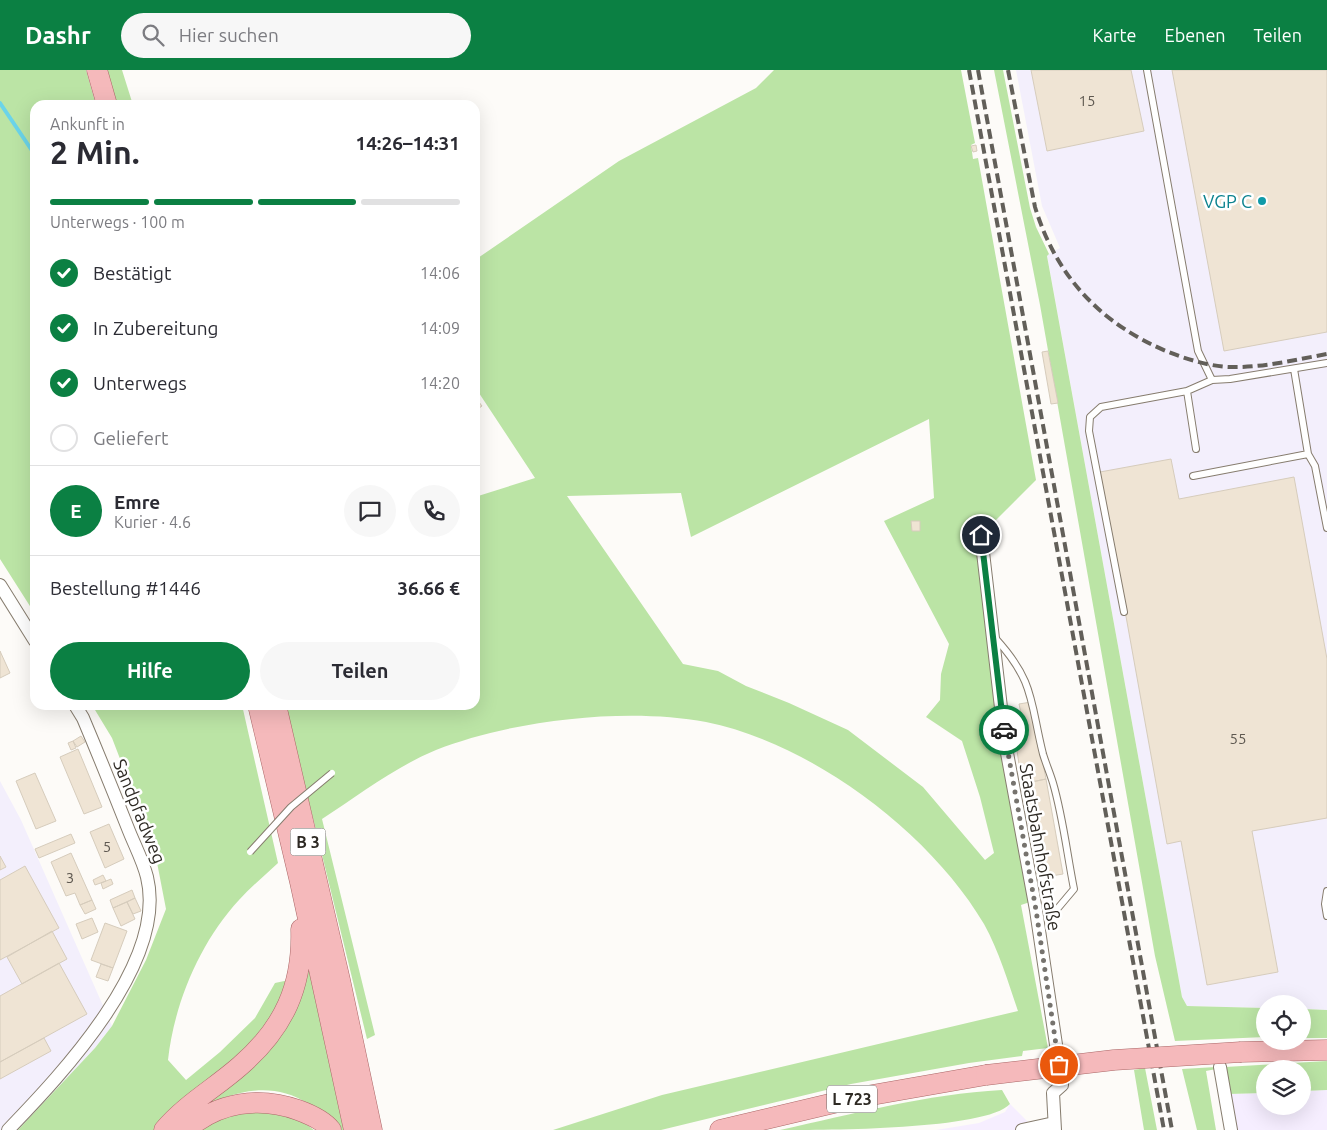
<!DOCTYPE html>
<html lang="de">
<head>
<meta charset="utf-8">
<style>
  :root { --surface:#fff; --page:#f7f7f7; --text:#2b2b33; --muted:#7c7c81; --line:#e1e1e2; --accent:#0b8043 }
  body { margin:0; font-family:Ubuntu,sans-serif; background:var(--page); color:var(--text); height:100vh; display:flex; flex-direction:column; font-size:19px; white-space:nowrap }
  * { box-sizing:border-box; margin:0 }
  p { font-size:16px; color:var(--muted) }
  .icon { flex:none; width:28px; height:28px; fill:none; stroke:currentColor; stroke-width:2; stroke-linecap:round; stroke-linejoin:round }
  .map { position:relative; flex:1; overflow:hidden }
  .panel { position:absolute; left:30px; top:30px; width:450px; height:610px; display:flex; flex-direction:column; background:var(--surface); border-radius:15px; box-shadow:0 5px 20px #0002 }
  .panel>* { flex:none }
  .tools { position:absolute; left:1256px; top:925px; display:grid; gap:10px }
  .tools a { display:grid; place-items:center; width:55px; height:55px; border-radius:50%; background:var(--surface); box-shadow:0 5px 20px #0002; font-size:25px }
  .pin { position:absolute; display:grid; place-items:center; width:42px; height:42px; color:#fff; margin:-21px; border:2px solid #fff; border-radius:50%; box-shadow:0 1px 5px #0007 }
  .courier { position:absolute; display:grid; place-items:center; width:50px; height:50px; margin:-25px; border:4px solid #0b8043; border-radius:50%; background:#fff; color:#222; box-shadow:0 1px 6px #0007 }
  .headline em { font-style:normal; font-weight:700 }
  .headline div { display:flex; flex-direction:column-reverse }
  .headline { display:flex; align-items:center; justify-content:space-between; height:85px; padding:0 20px }
  h1 { font-size:32px; font-weight:700; line-height:38px }
  .bar { display:grid; grid-template-columns:repeat(4,1fr); gap:8px 5px; align-content:center; height:60px; padding:0 20px }
  .bar i { height:6px; border-radius:4px; background:var(--line) }
  .bar .on { background:var(--accent) }
  .bar p { grid-column:span 4 }
  .line { display:flex; align-items:center; gap:12px; padding:0 20px; border-top:1px solid var(--line) }
  .line div { flex:1 }
  .round { display:grid; place-items:center; flex:none; width:52px; height:52px; border-radius:26px; background:var(--page) }
  ol { padding:0 20px; list-style:none }
  li { display:flex; align-items:center; gap:15px; height:55px }
  li p { margin-inline-start:auto }
  li .icon { padding:5px; border-radius:50%; background:var(--accent); color:#fff; stroke-width:4 }
  li:last-child { color:var(--muted) }
  li i { width:28px; height:28px; border:2px solid var(--line); border-radius:50% }
  .button { display:flex; gap:10px; margin-top:auto; padding:10px 20px }
  .button a { flex:1; height:58px; border-radius:30px; background:var(--accent); color:#fff; font-size:20px; font-weight:700; line-height:58px; text-align:center }
  .button a+a { background:var(--page); color:var(--text) }
  header { display:flex; align-items:center; gap:30px; box-sizing:border-box; height:70px; padding:0 25px; background:var(--accent); color:#fff }
  header strong { font-size:24px }
  nav { display:flex; gap:28px; margin-inline-start:auto; font-size:18px }
  .search { width:350px; height:45px; background:var(--page); display:flex; align-items:center; gap:12px; box-sizing:border-box; padding:0 18px; border-radius:28px; color:var(--muted); font-size:19px }
  .map>svg:first-child { display:block }
  .commercial { fill:#f6eeff }
  .industrial { fill:#f3effc }
  .green { fill:#bbe4a5; fill-rule:evenodd }
  .lines { fill:none; stroke-linecap:round; stroke-linejoin:round }
  .stream { stroke:#6bd4e9; stroke-width:4 }
  .building { fill:#efe4d4; stroke:#d6ccbc }
  .lane-casing { stroke:#867c6e; stroke-width:8 }
  .street-casing { stroke:#867c6e; stroke-width:14 }
  .primary-casing { stroke:#ab6868; stroke-width:21 }
  .lane { stroke:#fff; stroke-width:6 }
  .street { stroke:#fff; stroke-width:12 }
  .primary { stroke:#f5b9bb; stroke-width:20 }
  .rail { stroke:#625f59; stroke-width:4; stroke-dasharray:10 5; stroke-linecap:butt }
  .lane-bridge-casing { stroke:#867c6e; stroke-width:8; stroke-linecap:butt }
  .primary-bridge-casing { stroke:#ab6868; stroke-width:21; stroke-linecap:butt }
  .lane-bridge { stroke:#fff; stroke-width:6 }
  .primary-bridge { stroke:#f5b9bb; stroke-width:20 }
  .done { stroke:#76736e; stroke-width:5; stroke-dasharray:0 9 }
  .route { stroke:#0b8043; stroke-width:6 }
  .culture-dot { fill:#0f9aa8; stroke:#fff; stroke-width:2 }
  .labels { text-anchor:middle; dominant-baseline:central; stroke-width:5; stroke-linejoin:round; paint-order:stroke }
  .number-label { font-size:15px; fill:#5e5850 }
  .shield { fill:#fff; stroke:#6d6a66; stroke-width:1 }
  .shield-label { font-size:16px; font-weight:bold; fill:#2e2a24 }
  .culture-label { font-size:18px; fill:#0d838f; stroke:#fff; text-anchor:end }
  .street-label { font-size:18px; fill:#2e2a24; stroke:#fff }
</style>
</head>
<body>
<header>
<strong>Dashr</strong>
<div class="search"><svg class="icon" aria-label="search" viewBox="0 0 24 24"><circle cx="10" cy="10" r="6"/><path d="M15 15l6 6"/></svg>Hier suchen</div>
<nav><a>Karte</a><a>Ebenen</a><a>Teilen</a></nav>
</header>
<div class="map">
<svg width="1327" height="1060" viewBox="0 0 1327 1060">
  <rect width="100%" height="100%" fill="#fdfbf8"/>
  <!-- commercial -->
  <path class="commercial" d="M1327 1020V1060H1235L1228 1024 1265 1023V1036H1302L1303 1021Z
    M1010 1034 1036 1060H936L979 1053 1005 1042Z"/>
  <!-- industrial -->
  <path class="industrial" d="M1016 0H1327V940L1303 939 1302 934H1265V938L1187 936 1182 927 1047 185 1060 178 1042 136Z
    M0 711 21 750 112 956 95 978 18 1060H0Z"/>
  <!-- green -->
  <path class="green" d="M0 0H86L96 35H35V544L0 489Z
    M105 0H122L133 35H116Z
    M774 0H961L975 73 971 75 973 89 978 88 980 99 1036 410 984 462 1030 832 1021 835 1048 978 1023 981 1022 986 969 993 851 1014 661 1060H553L662 1025 1018 941C1008 912 999 881 984 854 930 762 811 673 706 652 626 637 512 650 436 680 395 697 359 725 322 749L375 965 367 969 314 752 282 635H475V427L535 408 475 317V190L619 91 756 18ZM929 349 934 428 884 451 949 574 941 604 940 630 926 647 962 671 980 727 994 783 985 790 923 717 848 660 789 633 746 616 718 601 683 594 567 426 681 423 691 467Z
    M994 0H1003L1030 138 1036 157 1049 184 1047 186 1182 927 1187 936 1265 938V967L1175 971 1155 886 1040 235Z
    M92 635H242L278 793C265 805 251 817 239 830 200 872 174 934 168 990L186 1010 220 982 255 948 275 913 289 910 281 934 260 965 156 1060H18L95 978 112 956 146 890 166 839 154 777 112 668Z
    M312 894 346 1060H338C329 1052 320 1041 309 1034 271 1010 235 1021 198 1039L236 1008 306 895Z
    M1303 939 1327 940V968H1303Z
    M1327 991V1020L1303 1021 1302 999H1265V1023L1228 1024 1225 997Z
    M1216 997V999L1206 1001 1216 1060H1197L1182 999Z
    M1145 998 1157 1060H1144L1134 1000Z
    M1002 1020 1010 1034C986 1060 826 1060 780 1060 853 1044 927 1024 1002 1020Z
    M255 1039 299 1049 314 1060H198L205 1054Z"/>
  <g class="lines">
    <!-- stream -->
    <path class="stream" d="M0 33 35 85"/>
  </g>
  <!-- building -->
  <path class="building" d="M1031 0H1131L1144 61 1047 81Z
    M1172 0H1327V262L1224 281Z
    M976 75 977 81 973 82 971 76Z
    M1048 281 1058 333 1051 334 1042 282Z
    M475 327 482 336 475 341Z
    M1171 389 1179 429 1294 407 1327 589V748L1252 761 1278 902 1207 915 1181 771 1167 774 1100 402Z
    M911 451H920V461H912Z
    M0 581 10 603 0 608Z
    M1031 632 1046 709 1022 714 1016 674 1021 673 1017 653 1023 652 1019 634Z
    M81 666 85 672 77 677 73 671Z
    M73 671 76 678 71 680 68 673Z
    M78 679 102 737 84 744 60 687Z
    M35 703 56 751 36 759 16 711Z
    M1046 709 1063 804 1039 808 1022 714Z
    M109 754 124 789 105 798 90 762Z
    M71 764 75 773 39 788 35 779Z
    M71 783 92 830 80 835 75 823 66 826 51 792Z
    M0 786 6 797 0 800Z
    M25 796 59 858 0 890V810Z
    M103 805 106 811 95 815 93 810Z
    M111 809 113 814 103 819 101 813Z
    M132 820 135 828 113 838 110 830Z
    M135 828 141 841 133 844 127 832Z
    M92 830 96 839 85 844 80 835Z
    M127 832 135 849 121 856 113 838Z
    M92 848 98 862 82 869 76 854Z
    M105 853 127 861 113 898 91 890Z
    M52 861 67 889 22 914 7 887Z
    M59 893 87 944 0 992V926Z
    M101 894 113 898 108 911 96 907Z
    M44 968 51 981 0 1009V992Z"/>
  <g class="lines">
    <defs>
      <path id="lane" d="M1147 0 1198 281 1212 310
        M1187 321 1196 379
        M1308 384 1315 396 1327 458
        M1193 406 1308 384 1294 299
        M1124 542 1089 361 1090 347 1101 337 1187 321 1212 310 1230 309 1327 293
        M996 569C1035 612 1030 632 1043 684 1046 694 1050 703 1053 713 1063 747 1067 784 1074 819L1058 838
        M1327 821 1325 834 1327 846"/>
      <path id="street" d="M981 465 1005 672 1036 840 1062 1015 1053 1023 1055 1060
        M0 515 35 571
        M1220 997 1231 1060
        M8 1060C62 1004 168 892 147 807 143 791 135 776 129 761 114 723 99 686 83 648L75 635
        M1022 1060 1054 1053"/>
      <path id="primary" d="M97 0 107 35
        M258 635 300 812 354 1060
        M276 635 340 910 372 1060
        M1241 982 1327 980
        M164 1060C186 1034 215 1018 240 996 284 958 303 916 301 859
        M186 1060C218 1032 259 1026 298 1040 309 1044 324 1051 331 1060
        M720 1060 855 1028 986 1005"/>
    </defs>
    <!-- lane casing -->
    <use href="#lane" class="lane-casing"/>
    <!-- street casing -->
    <use href="#street" class="street-casing"/>
    <!-- primary casing -->
    <use href="#primary" class="primary-casing"/>
    <!-- lane -->
    <use href="#lane" class="lane"/>
    <!-- street -->
    <use href="#street" class="street"/>
    <!-- primary -->
    <use href="#primary" class="primary"/>
    <!-- rail -->
    <path class="rail" d="M969 0 1164 1060
      M978 0 1172 1060
      M1008 0 1035 137C1056 206 1100 253 1166 281 1186 289 1208 296 1229 297 1262 298 1294 290 1327 284"/>
    <defs>
      <path id="lane-bridge" d="M250 782 291 737 332 703"/>
      <path id="primary-bridge" d="M986 1005 1114 990 1241 982"/>
    </defs>
    <!-- lane-bridge casing -->
    <use href="#lane-bridge" class="lane-bridge-casing"/>
    <!-- primary-bridge casing -->
    <use href="#primary-bridge" class="primary-bridge-casing"/>
    <!-- lane-bridge -->
    <use href="#lane-bridge" class="lane-bridge"/>
    <!-- primary-bridge -->
    <use href="#primary-bridge" class="primary-bridge"/>
  </g>
  <g class="lines">
    <!-- done -->
    <path class="done" d="M1004 660 1036 840 1059 995"/>
    <!-- route -->
    <path class="route" d="M981 465 1004 660"/>
  </g>
  <!-- markers -->
  <circle class="culture-dot" cx="1262" cy="131" r="5"/>
  <g class="labels">
    <!-- number labels -->
    <g class="number-label">
      <text x="1087" y="30">15</text>
      <text x="1238" y="668">55</text>
      <text x="107" y="776">5</text>
      <text x="70" y="807">3</text>
    </g>
    <!-- shield labels -->
    <g class="shield">
      <rect x="290.5" y="758.5" width="35" height="27" rx="4"/>
      <rect x="827" y="1015.5" width="50" height="27" rx="4"/>
    </g>
    <g class="shield-label">
      <text x="308" y="772">B 3</text>
      <text x="852" y="1029">L 723</text>
    </g>
    <!-- culture labels -->
    <g class="culture-label">
      <text x="1252" y="131">VGP C</text>
    </g>
    <!-- street labels -->
    <g class="street-label">
      <text transform="translate(140 741) rotate(68)">Sandpfadweg</text>
      <text transform="translate(1041 777) rotate(80)">Staatsbahnhofstraße</text>
    </g>
  </g>
</svg>
<div class="tools">
<a><svg class="icon" aria-label="locate" viewBox="0 0 24 24"><circle cx="12" cy="12" r="6"/><path d="M12 2v4M12 18v4M2 12h4M18 12h4"/></svg></a>
<a><svg class="icon" aria-label="layers" viewBox="0 0 24 24"><path d="M12 4l9 5-9 5-9-5zM3 14l9 5 9-5"/></svg></a>
</div>
<div class="pin" style="left:1059px;top:995px;background:#ea580c"><svg class="icon" aria-label="bag" viewBox="0 0 24 24"><path d="M5 8h14l-1 12H6zM9 8a3 3 0 0 1 6 0"/></svg></div>
<div class="pin" style="left:981px;top:465px;background:#1f2937"><svg class="icon" aria-label="home" viewBox="0 0 24 24"><path d="M3 11l9-7 9 7M6 9v11h12V9"/></svg></div>
<div class="courier" style="left:1004px;top:660px"><svg class="icon" aria-label="car" viewBox="0 0 24 24"><path d="M5 17H2v-5l4-1 3-4h7l3 4 3 1v5h-3M9 17h6M6 11h13"/><circle cx="7" cy="17" r="2"/><circle cx="17" cy="17" r="2"/></svg></div>
<section class="panel">
<div class="headline"><div><h1>2 Min.</h1><p>Ankunft in</p></div><em>14:26–14:31</em></div>
<div class="bar"><i class="on"></i><i class="on"></i><i class="on"></i><i></i><p>Unterwegs · 100 m</p></div>
<ol>
<li><svg class="icon" aria-label="check" viewBox="0 0 24 24"><path d="M5 12l5 5 9-10"/></svg>Bestätigt<p>14:06</p></li>
<li><svg class="icon" aria-label="check" viewBox="0 0 24 24"><path d="M5 12l5 5 9-10"/></svg>In Zubereitung<p>14:09</p></li>
<li><svg class="icon" aria-label="check" viewBox="0 0 24 24"><path d="M5 12l5 5 9-10"/></svg>Unterwegs<p>14:20</p></li>
<li><i></i>Geliefert</li>
</ol>
<div class="line" style="height:90px"><b class="round" style="background:var(--accent);color:#fff">E</b><div><b>Emre</b><p>Kurier · 4.6</p></div><a class="round"><svg class="icon" aria-label="chat" viewBox="0 0 24 24"><path d="M4 5h16v11H9l-5 4z"/></svg></a><a class="round"><svg class="icon" aria-label="phone" viewBox="0 0 24 24"><path d="M5 4h4l2 5-3 2q2 4 5 5l2-3 5 2v4C11 20 4 13 5 4z"/></svg></a></div>
<div class="line" style="height:65px"><div>Bestellung #1446</div><b>36.66 €</b></div>
<div class="button"><a>Hilfe</a><a>Teilen</a></div>
</section>
</div>
</body>
</html>
